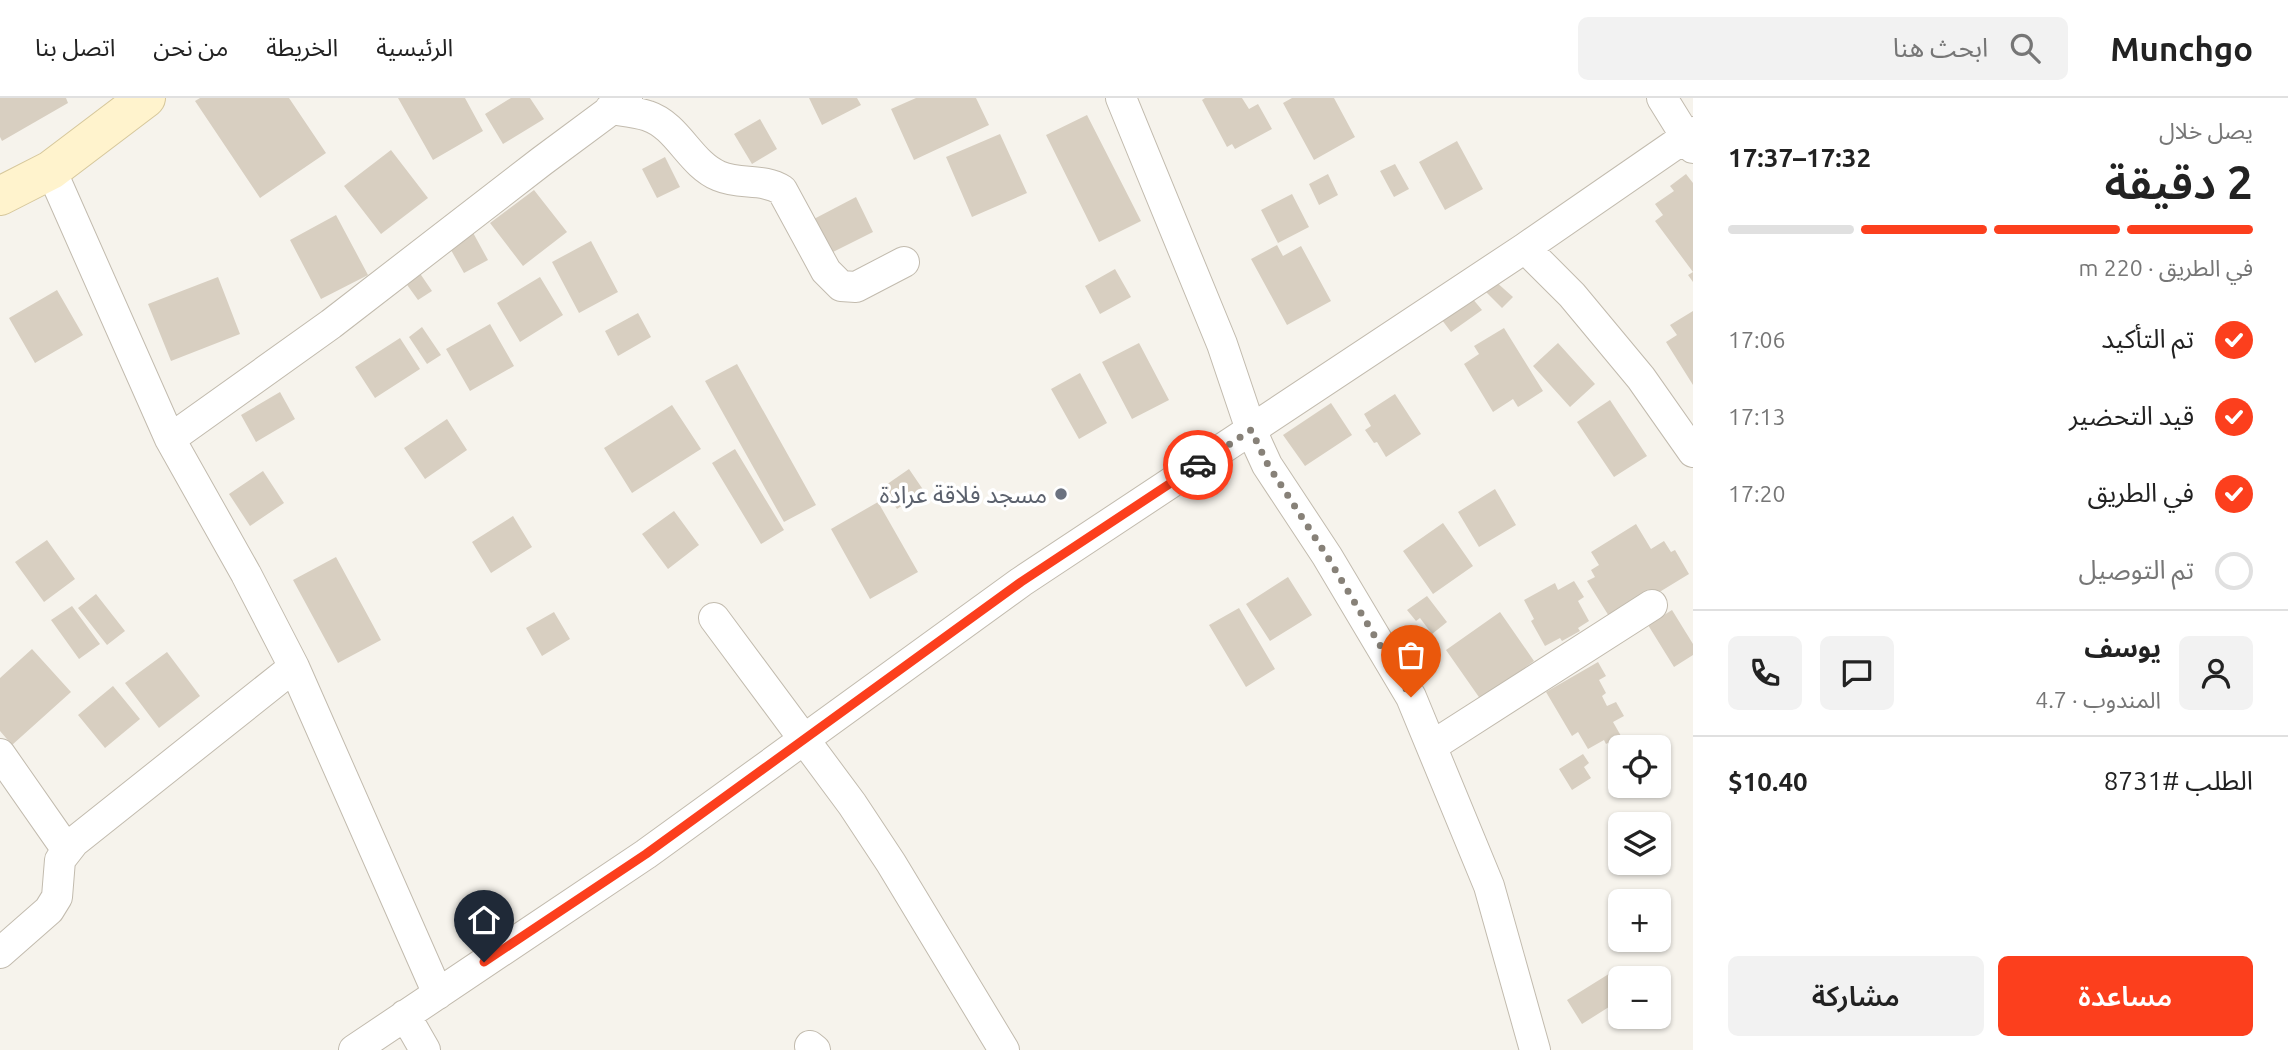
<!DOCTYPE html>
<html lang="ar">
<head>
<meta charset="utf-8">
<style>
  :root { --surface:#fff; --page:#f2f2f2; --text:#222; --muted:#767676; --line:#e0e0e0; --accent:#fc3f1d }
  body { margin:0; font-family:Ubuntu,"Noto Sans Arabic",sans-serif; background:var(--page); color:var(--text); direction:rtl; height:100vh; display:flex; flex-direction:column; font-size:26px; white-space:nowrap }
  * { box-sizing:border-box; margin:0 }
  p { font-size:23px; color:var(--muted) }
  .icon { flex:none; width:38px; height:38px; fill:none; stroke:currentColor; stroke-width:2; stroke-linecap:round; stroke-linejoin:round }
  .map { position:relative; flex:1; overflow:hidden; direction:ltr }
  .sheet { display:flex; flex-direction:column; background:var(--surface); width:595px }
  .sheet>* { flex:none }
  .fabs { position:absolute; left:1608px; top:637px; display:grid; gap:14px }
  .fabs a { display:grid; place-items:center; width:63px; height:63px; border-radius:10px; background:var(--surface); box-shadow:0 2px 5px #0004; font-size:35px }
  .pin { position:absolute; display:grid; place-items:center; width:60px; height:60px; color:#fff; margin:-72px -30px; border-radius:50% 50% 50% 0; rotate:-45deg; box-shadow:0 0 7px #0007 }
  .pin .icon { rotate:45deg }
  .courier { position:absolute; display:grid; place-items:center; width:70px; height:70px; margin:-35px; border:5px solid #fc3f1d; border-radius:50%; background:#fff; color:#222; box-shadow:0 2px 9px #0007 }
  .overview em { font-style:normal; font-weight:600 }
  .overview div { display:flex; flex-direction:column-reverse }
  .overview { display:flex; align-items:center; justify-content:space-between; height:119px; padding:0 35px }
  h1 { font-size:46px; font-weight:600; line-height:52px }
  .bar { display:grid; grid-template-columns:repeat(4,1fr); gap:10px 7px; align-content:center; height:84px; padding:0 35px }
  .bar i { height:9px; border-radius:5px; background:var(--line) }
  .bar .active { background:var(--accent) }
  .bar p { grid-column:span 4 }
  .line { display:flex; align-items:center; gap:18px; padding:0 35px; border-top:2px solid var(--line) }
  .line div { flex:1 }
  .round { display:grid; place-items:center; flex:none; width:74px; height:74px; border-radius:10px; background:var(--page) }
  ol { padding:0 35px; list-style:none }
  li { display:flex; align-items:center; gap:21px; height:77px }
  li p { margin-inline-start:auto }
  li .icon { padding:7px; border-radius:50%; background:var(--accent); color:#fff; stroke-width:4 }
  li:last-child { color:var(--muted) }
  li i { width:38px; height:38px; border:4px solid var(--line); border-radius:50% }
  .primary-button { display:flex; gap:14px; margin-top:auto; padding:14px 35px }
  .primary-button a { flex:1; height:80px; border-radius:10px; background:var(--accent); color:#fff; font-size:28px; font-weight:600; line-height:80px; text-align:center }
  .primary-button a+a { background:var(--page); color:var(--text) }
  header { display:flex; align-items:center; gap:42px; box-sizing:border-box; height:98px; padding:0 35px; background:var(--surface); border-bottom:2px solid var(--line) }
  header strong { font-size:33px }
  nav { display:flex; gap:38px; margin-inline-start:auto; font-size:24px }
  .search { width:490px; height:63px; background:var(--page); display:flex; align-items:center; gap:18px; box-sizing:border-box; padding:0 24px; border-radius:10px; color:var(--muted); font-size:26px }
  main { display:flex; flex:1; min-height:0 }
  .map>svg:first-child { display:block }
  .building { fill:#d8cfc1 }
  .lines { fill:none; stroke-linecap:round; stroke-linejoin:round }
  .street-casing { stroke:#c2bbae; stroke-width:32 }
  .secondary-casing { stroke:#d6c79b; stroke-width:40 }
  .street { stroke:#fff; stroke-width:30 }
  .secondary { stroke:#fff3cd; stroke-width:38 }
  .done { stroke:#878178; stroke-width:7; stroke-dasharray:0 12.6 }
  .route { stroke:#fc3f1d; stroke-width:9 }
  .worship-dot { fill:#6b7280; stroke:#fff; stroke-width:2.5 }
  .labels { text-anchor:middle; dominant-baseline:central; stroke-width:7; stroke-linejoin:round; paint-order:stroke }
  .worship-label { font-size:24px; fill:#5b616d; stroke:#fff; text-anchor:end }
</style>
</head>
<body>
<header>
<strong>Munchgo</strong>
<div class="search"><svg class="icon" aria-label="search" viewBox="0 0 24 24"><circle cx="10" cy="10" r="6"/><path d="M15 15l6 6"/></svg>ابحث هنا</div>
<nav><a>الرئيسية</a><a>الخريطة</a><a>من نحن</a><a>اتصل بنا</a></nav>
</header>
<main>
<section class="sheet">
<div class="overview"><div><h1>2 دقيقة</h1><p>يصل خلال</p></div><em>17:32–17:37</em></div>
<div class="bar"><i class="active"></i><i class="active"></i><i class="active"></i><i></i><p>في الطريق · 220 m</p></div>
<ol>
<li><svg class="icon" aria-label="check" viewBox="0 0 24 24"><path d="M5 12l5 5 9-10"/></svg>تم التأكيد<p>17:06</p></li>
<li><svg class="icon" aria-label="check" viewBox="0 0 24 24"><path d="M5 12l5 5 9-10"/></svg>قيد التحضير<p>17:13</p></li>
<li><svg class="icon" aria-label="check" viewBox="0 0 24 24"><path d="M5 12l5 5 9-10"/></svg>في الطريق<p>17:20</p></li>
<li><i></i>تم التوصيل</li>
</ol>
<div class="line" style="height:126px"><a class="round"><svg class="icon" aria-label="person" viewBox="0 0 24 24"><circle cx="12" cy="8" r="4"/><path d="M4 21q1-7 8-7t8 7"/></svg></a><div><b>يوسف</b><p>المندوب · 4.7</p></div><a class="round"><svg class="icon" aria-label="chat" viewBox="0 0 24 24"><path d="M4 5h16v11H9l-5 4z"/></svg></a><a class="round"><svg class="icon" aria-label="phone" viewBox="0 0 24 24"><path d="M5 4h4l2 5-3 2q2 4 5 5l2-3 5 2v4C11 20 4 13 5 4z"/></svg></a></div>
<div class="line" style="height:91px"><div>الطلب #8731</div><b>$10.40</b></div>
<div class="primary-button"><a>مساعدة</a><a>مشاركة</a></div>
</section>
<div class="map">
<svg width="1693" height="952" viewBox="0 0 1693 952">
  <rect width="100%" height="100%" fill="#f6f3ec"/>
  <!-- building -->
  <path class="building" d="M0 0H66L68 5 2 43 0 39Z
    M200 0H289L326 55 260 100 195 3Z
    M398 0H465L483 33 433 62Z
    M511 0H530L544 21 503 46 485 16Z
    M809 0H857L861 7 822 27Z
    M916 0H976L989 27 914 62 891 11Z
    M1205 0H1242L1249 11 1258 6 1272 31 1235 51 1232 46 1227 49 1202 2Z
    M1292 0H1334L1355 39 1314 62 1283 5Z
    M1087 17 1141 123 1099 144 1046 37Z
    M760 21 777 51 752 66 734 36Z
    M1000 36 1027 95 972 119 946 59Z
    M1457 43 1483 91 1445 112 1419 64Z
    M391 52 428 100 381 136 344 88Z
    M665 59 680 89 657 100 642 71Z
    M1395 66 1409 91 1394 99 1380 73Z
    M1328 76 1338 97 1319 107 1309 86Z
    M1686 76 1693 85V184L1688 177 1693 174 1655 123 1663 117 1655 106 1674 93 1670 88Z
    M534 92 567 134 523 168 490 125Z
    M1292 96 1309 129 1278 145 1261 112Z
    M856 99 873 134 829 156 812 122Z
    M336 117 368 177 321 201 290 142Z
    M471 131 488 162 464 175 447 145Z
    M591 143 618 194 579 215 552 164Z
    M1277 147 1283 158 1301 148 1331 203 1287 227 1251 161Z
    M1115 171 1131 199 1100 216 1085 188Z
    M419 174 432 193 418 202 405 184Z
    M218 179 240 236 171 263 148 206Z
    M540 179 563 217 520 244 497 205Z
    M1495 183 1513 199 1502 210 1485 193Z
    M57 192 83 237 35 265 9 220Z
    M1472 200 1482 212 1451 234 1442 222Z
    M1693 213V287L1666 244 1677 237 1670 227Z
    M638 215 651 239 618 258 605 233Z
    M490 226 514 268 470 293 446 251Z
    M422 229 441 257 427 266 409 239Z
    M1504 230 1543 293 1518 309 1513 301 1493 314 1464 266 1479 256 1474 248Z
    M400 240 420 271 375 300 355 269Z
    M1139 245 1169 302 1132 321 1102 264Z
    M1558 245 1595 286 1570 309 1533 268Z
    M737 266 816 407 784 424 705 283Z
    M1080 275 1107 325 1079 341 1051 291Z
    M280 294 295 321 256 344 241 317Z
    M1395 296 1421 336 1386 359 1377 344 1374 345 1365 332 1371 328 1364 316Z
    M1610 302 1647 358 1614 379 1577 324Z
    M1331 305 1352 337 1305 368 1283 337Z
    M672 307 701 351 632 395 604 350Z
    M447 321 467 352 425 381 404 350Z
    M735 351 784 432 761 446 712 365Z
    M909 371 924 393 897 411 883 389Z
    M263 373 284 405 250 428 229 396Z
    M1495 391 1516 427 1479 449 1458 414Z
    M878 404 918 474 870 501 831 431Z
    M674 413 699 447 668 471 642 436Z
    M513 418 532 449 491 475 472 444Z
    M1443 425 1473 468 1433 496 1403 453Z
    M1636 426 1651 451 1664 443 1671 454 1675 452 1689 476 1612 523 1587 483 1595 479 1591 472 1599 467 1591 454Z
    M47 442 75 481 44 504 15 464Z
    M336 459 381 542 338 565 293 482Z
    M1288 479 1312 517 1270 543 1246 506Z
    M1574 483 1584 499 1578 503 1589 523 1578 530 1580 533 1562 543 1560 540 1545 548 1531 523 1534 521 1524 502 1555 485 1558 492Z
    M96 496 125 533 107 547 78 510Z
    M1427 498 1447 524 1432 536 1420 520 1416 523 1407 512Z
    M72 508 100 546 79 561 51 522Z
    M1239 510 1275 571 1246 589 1209 527Z
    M1672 512 1693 546V557L1674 569 1648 527Z
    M554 514 570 541 542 558 526 530Z
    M1500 514 1534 563 1481 602 1446 552Z
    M32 551 71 594 12 647 0 633V580Z
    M167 554 200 598 159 630 125 585Z
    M1598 564 1606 578 1599 582 1606 595 1602 598 1607 608 1616 604 1624 618 1613 624 1621 638 1606 646 1604 642 1588 651 1578 634 1572 638 1546 594Z
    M113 588 140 621 105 650 78 617Z
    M1583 656 1589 665 1584 669 1591 680 1572 692 1559 671Z
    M1620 869 1627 880H1620V902L1582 926 1567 902Z"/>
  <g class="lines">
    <defs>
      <path id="street" d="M1121 0 1222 246 1251 332 1267 367 1327 458 1411 599 1489 788 1535 952
        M1662 0 1693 50
        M610 11C623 13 637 14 648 18 678 28 690 66 719 78 740 87 763 80 782 92L826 173 841 188 856 189 904 164
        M51 72 170 341 246 476 294 569 438 896
        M1525 150 1572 197 1641 280 1693 354
        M170 341 331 226 542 63 627 0
        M714 520 852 706 891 765 1004 952
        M1432 648 1652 507
        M0 656 67 752
        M0 855 49 812 57 799 60 762 74 744 294 569
        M405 917 425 952
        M810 948 815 952
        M354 952 646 756 1021 484 1525 150 1693 34"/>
      <path id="secondary" d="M0 98 51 72 146 0"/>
    </defs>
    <!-- street casing -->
    <use href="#street" class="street-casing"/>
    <!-- secondary casing -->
    <use href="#secondary" class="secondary-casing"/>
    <!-- street -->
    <use href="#street" class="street"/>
    <!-- secondary -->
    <use href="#secondary" class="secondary"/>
  </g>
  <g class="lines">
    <!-- done -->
    <path class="done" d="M1198 367 1251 332 1268 367 1327 458 1411 599"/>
    <!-- route -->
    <path class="route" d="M484 864 646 756 1021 484 1198 367"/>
  </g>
  <!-- markers -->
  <circle class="worship-dot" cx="1061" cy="396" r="7"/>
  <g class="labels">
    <!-- worship labels -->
    <g class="worship-label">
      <text x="1047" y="396">مسجد فلاقة عرادة</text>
    </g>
  </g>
</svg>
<div class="fabs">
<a><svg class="icon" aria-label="locate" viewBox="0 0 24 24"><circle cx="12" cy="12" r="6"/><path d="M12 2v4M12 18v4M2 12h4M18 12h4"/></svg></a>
<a><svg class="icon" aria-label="layers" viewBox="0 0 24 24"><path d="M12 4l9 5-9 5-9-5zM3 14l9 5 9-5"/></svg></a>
<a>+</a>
<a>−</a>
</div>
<div class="pin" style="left:1411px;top:599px;background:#ea580c"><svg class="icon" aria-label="bag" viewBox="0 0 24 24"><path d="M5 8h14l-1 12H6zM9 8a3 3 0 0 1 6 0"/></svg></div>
<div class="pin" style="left:484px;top:864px;background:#1f2937"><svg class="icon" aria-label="home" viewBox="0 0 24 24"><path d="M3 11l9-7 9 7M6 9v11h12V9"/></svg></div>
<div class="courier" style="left:1198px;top:367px"><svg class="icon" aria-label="car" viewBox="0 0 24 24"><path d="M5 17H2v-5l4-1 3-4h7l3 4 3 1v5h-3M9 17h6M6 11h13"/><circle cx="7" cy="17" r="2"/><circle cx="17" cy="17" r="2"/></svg></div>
</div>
</main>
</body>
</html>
